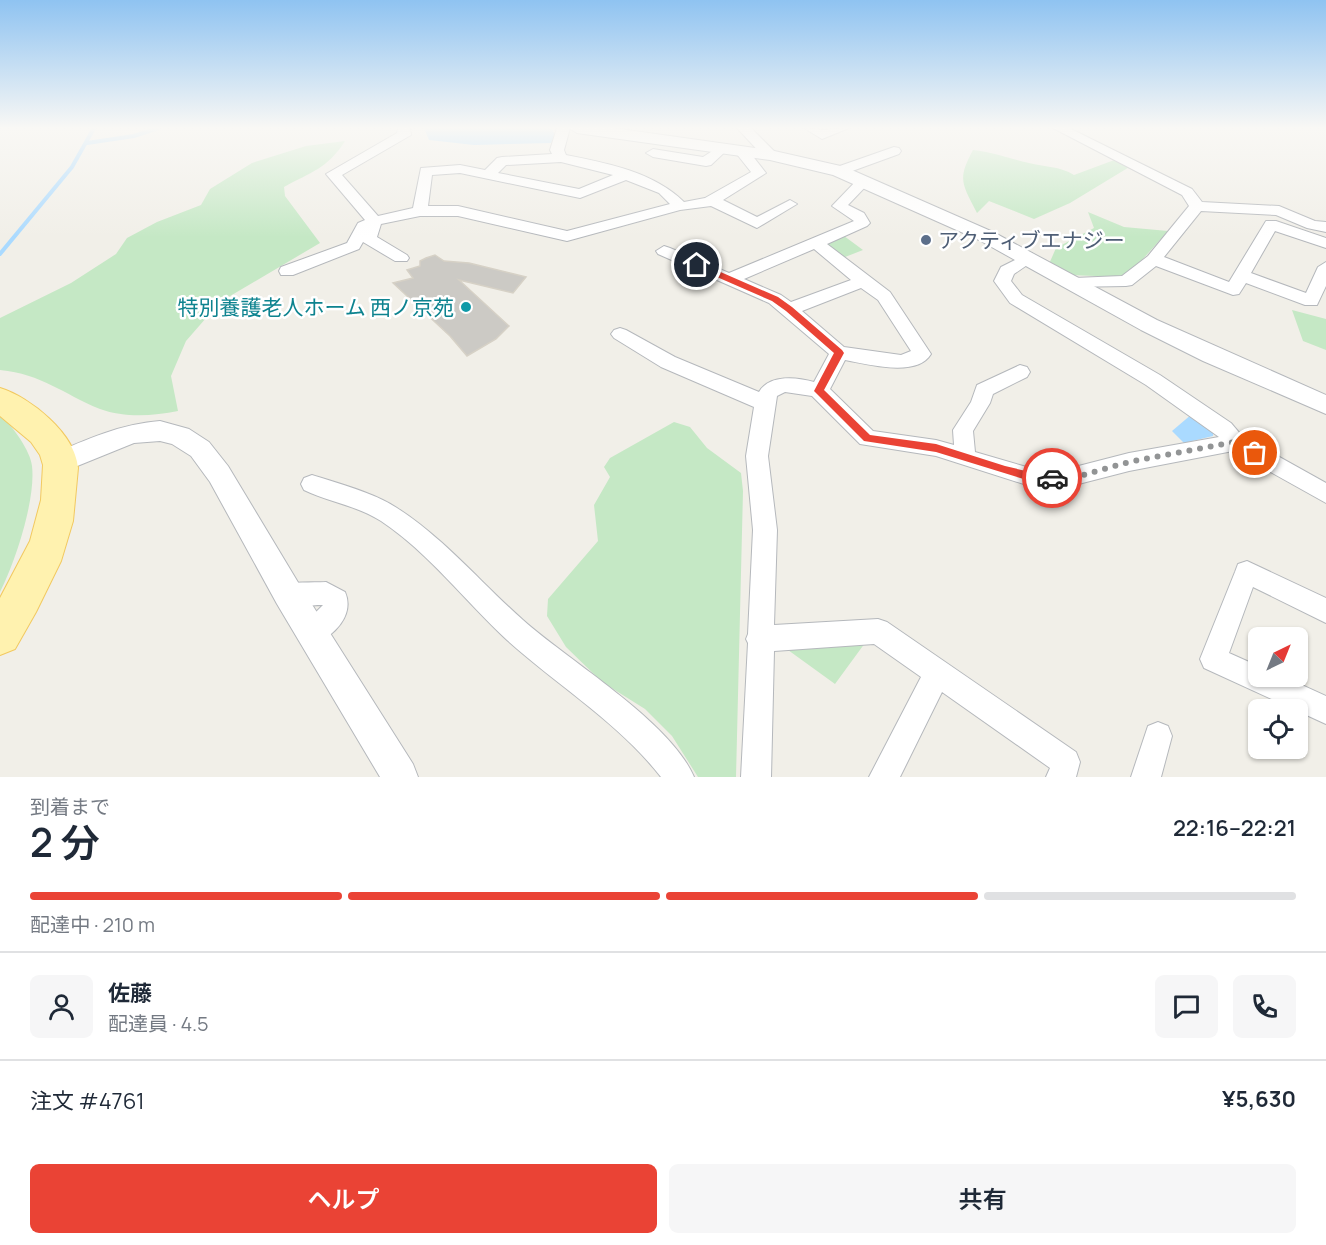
<!DOCTYPE html>
<html lang="ja">
<head>
<meta charset="utf-8">
<style>
  :root { --surface:#fff; --page:#f6f6f7; --text:#1f2937; --muted:#747a83; --line:#e0e1e3; --accent:#ea4335 }
  body { margin:0; font-family:Manrope,"Noto Sans JP",sans-serif; background:var(--page); color:var(--text); height:100vh; display:flex; flex-direction:column; font-size:22px; white-space:nowrap }
  * { box-sizing:border-box; margin:0 }
  p { font-size:20px; color:var(--muted) }
  .icon { flex:none; width:33px; height:33px; fill:none; stroke:currentColor; stroke-width:2; stroke-linecap:round; stroke-linejoin:round }
  .map { position:relative; height:777px; overflow:hidden }
  .panel { display:flex; flex-direction:column; background:var(--surface); flex:1 }
  .panel>* { flex:none }
  .needle { width:39px; rotate:43deg }
  .controls { position:absolute; left:1248px; top:627px; display:grid; gap:12px }
  .controls a { display:grid; place-items:center; width:60px; height:60px; border-radius:9px; background:var(--surface); box-shadow:0 2px 4px #0004; font-size:30px }
  .pin { position:absolute; display:grid; place-items:center; width:51px; height:51px; color:#fff; margin:-26px; border:3px solid #fff; border-radius:50%; box-shadow:0 2px 6px #0007 }
  .courier { position:absolute; display:grid; place-items:center; width:60px; height:60px; margin:-30px; border:4px solid #ea4335; border-radius:50%; background:#fff; color:#222; box-shadow:0 2px 8px #0007 }
  .head em { font-style:normal; font-weight:600 }
  .head div { display:flex; flex-direction:column-reverse }
  .head { display:flex; align-items:center; justify-content:space-between; height:102px; padding:0 30px }
  h1 { font-size:39px; font-weight:600; line-height:45px }
  .bar { display:grid; grid-template-columns:repeat(4,1fr); gap:9px 6px; align-content:center; height:72px; padding:0 30px }
  .bar i { height:8px; border-radius:4px; background:var(--line) }
  .bar .active { background:var(--accent) }
  .bar p { grid-column:span 4 }
  .line { display:flex; align-items:center; gap:15px; padding:0 30px; border-top:2px solid var(--line) }
  .line div { flex:1 }
  .round { display:grid; place-items:center; flex:none; width:63px; height:63px; border-radius:9px; background:var(--page) }
  .cta { display:flex; gap:12px; margin-top:auto; padding:12px 30px }
  .cta a { flex:1; height:69px; border-radius:9px; background:var(--accent); color:#fff; font-size:24px; font-weight:600; line-height:69px; text-align:center }
  .cta a+a { background:var(--page); color:var(--text) }
  .map>svg:first-child { display:block }
  .green { fill:#c5e8c5 }
  .water { fill:#aadaff }
  .lines { fill:none; stroke-linecap:round; stroke-linejoin:round }
  .stream { stroke:#aadaff; stroke-width:4 }
  .building { fill:#cccac5; stroke:#d6d1c6; stroke-width:1.5 }
  .minor-casing { stroke:#b5b8bc; stroke-width:2 }
  .tertiary-casing { stroke:#b5b8bc; stroke-width:2 }
  .primary-casing { stroke:#f2c960; stroke-width:2 }
  .minor { fill:#fff; fill-rule:evenodd }
  .tertiary { fill:#fff; fill-rule:evenodd }
  .primary { fill:#fff2af; fill-rule:evenodd }
  .route { fill:#ea4335 }
  .done { stroke:#929495; stroke-width:6; stroke-dasharray:0 10.8 }
  .service-dot { fill:#5c6f8a; stroke:#fff; stroke-width:2 }
  .culture-dot { fill:#0f9aa8; stroke:#fff; stroke-width:2 }
  .labels { text-anchor:middle; dominant-baseline:central; stroke-width:5; stroke-linejoin:round; paint-order:stroke }
  .service-label { font-size:21px; fill:#4e5e75; stroke:#fff; text-anchor:start }
  .culture-label { font-size:21px; fill:#0d838f; stroke:#fff; text-anchor:end }
</style>
</head>
<body>
<div class="map">
<svg width="1326" height="777" viewBox="0 0 1326 777">
  <rect width="100%" height="100%" fill="#f1efe8"/>
  <!-- green -->
  <path class="green" d="M345 141C327 169 311 172 284 187L285 196 320 243 220 302 186 341 171 376 178 411C153 416 125 418 100 409 63 394 42 374 0 370V318L71 283 116 254 127 238 157 222 201 205 210 189 252 163 306 146Z
    M973 150C993 152 1010 159 1029 163 1044 167 1060 166 1074 175L1117 159 1131 166 1070 203 1034 219 989 201 977 213C962 183 957 180 973 150Z
    M1088 212 1124 227 1168 231 1142 260 1123 277 1068 275 1049 264 1056 248 1094 228Z
    M840 233 863 250 840 259 820 242Z
    M1292 310 1326 319V350L1303 341Z
    M0 416C12 424 31 452 32 466 36 499 15 563 0 592Z
    M674 422 690 427 707 448 741 473 743 491 736 777H698L672 736 645 709 602 682 566 647 547 616 548 599 598 541 594 505 610 477 604 467 610 458Z
    M865 643 835 684 788 650Z"/>
  <!-- water -->
  <path class="water" d="M424 128H545L552 129 555 136 551 143 474 145 429 140Z
    M1192 414 1214 429 1213 436 1184 443 1172 431Z"/>
  <g class="lines">
    <!-- stream -->
    <path class="stream" d="M87 143 134 136 158 128
      M0 254 72 167 94 128"/>
  </g>
  <!-- building -->
  <path class="building" d="M435 255 444 261 469 263 526 277 513 293 459 280 509 326 496 339 467 356 450 336 393 283 413 278 407 270 420 266V261L426 258Z"/>
  <g class="lines">
    <defs>
      <path id="minor" d="M398 128H410L411 135 342 175 378 216 413 208 421 168 460 165 485 170 497 158 502 157 552 154 550 150 557 128H570L564 150 566 155C607 163 654 172 684 202L705 198 751 172 736 153 738 150H748L766 173 723 200 757 217 790 200 797 204 757 228 711 206 680 210 567 241 458 216H420L381 224 377 237 407 255 409 258 407 261H395L363 242 359 249 293 275H281L279 271 281 267 347 243 358 223 365 220 326 174 397 133ZM561 162 613 175 579 189 498 173 506 165ZM460 173 580 198 626 180 659 193 670 204 567 231 458 206H428L432 175Z
        M737 128H751L775 152 777 155 775 158H765Z
        M804 128 823 130 849 128 822 139Z
        M1053 128H1069L1192 189 1202 202 1279 206 1315 221 1326 222V232L1307 228 1276 215 1201 211 1164 257 1229 282 1266 221H1276L1326 238V248L1275 231 1251 273 1306 293 1318 267 1326 262V286L1317 305H1305L1246 283 1239 294 1233 295 1156 266 1132 285 1126 286 1068 287 1066 283 1068 279 1074 278 1122 276 1148 256 1189 206 1182 195Z
        M720 146 727 150 711 165 706 166 653 157 646 153 653 149 703 157Z
        M894 147 899 148 901 151 899 154 844 174 839 175 832 171 834 168Z
        M863 178 870 182 848 205 864 213 870 223 867 226 827 244 890 292 931 354C917 378 867 364 845 360L830 389 873 431 936 440 954 445 953 430 971 402 977 385 1020 365 1027 367 1030 372 1027 377 993 394 990 403 973 431 975 452 1030 468 1063 470 1129 453 1219 437 1146 385 1010 303 994 281 1001 267 1017 259 1020 253H1032L1033 261 1014 274 1011 281 1022 295 1160 375 1231 423 1242 436 1326 483V503L1233 451 1129 471 1063 488 1030 486 936 456 860 444 812 396 785 392 777 396 768 456 777 530 774 625 878 619 887 622 1076 752 1080 762 1076 777H1046L1050 768 942 692 900 777H869L921 677 874 644 774 651 771 777H741L748 643 746 639 748 634 753 530 746 456 754 407 661 367 614 338 611 334 614 330 620 328 626 330 675 357 759 392C769 374 797 377 814 382L829 354 769 303 658 254 656 251 664 246 670 248 729 273 854 221 832 206 858 179ZM814 249 851 280 791 302 781 295 744 279ZM861 288 878 300 911 351 901 355 844 347 802 311Z
        M312 475C340 484 372 492 397 508 445 539 481 583 523 620 570 662 670 721 694 777H661C618 722 558 686 507 640 465 601 429 553 381 521 358 506 329 502 304 490L301 484 304 478Z
        M1247 561 1326 598V623L1253 587 1229 653 1258 666V676H1282L1326 696V724L1204 668 1200 659 1235 572 1238 564Z
        M326 582 345 592C355 615 334 636 314 644L305 641 301 632 305 623 323 605C308 605 295 608 279 602L276 594 279 586C293 581 311 583 326 582Z
        M1158 722 1168 726 1172 736 1161 777H1131L1148 726Z"/>
      <path id="tertiary" d="M569 128H613L770 150 845 167 993 232 1157 320 1326 395V414L1203 361 1141 330 979 240 833 175 770 160 577 133Z
        M160 421 189 429 209 442 228 466 299 584 413 764 418 777H380L277 604 210 482 191 456 172 444 160 441 134 443 60 473 51 469 47 462 51 455C87 439 121 424 160 421Z"/>
      <path id="primary" d="M0 388C30 397 76 434 78 468L73 521 61 561 36 612 15 649 0 655V598L30 541 41 500 43 465 40 455 31 442 0 416Z"/>
    </defs>
    <!-- minor casing -->
    <use href="#minor" class="minor-casing"/>
    <!-- tertiary casing -->
    <use href="#tertiary" class="tertiary-casing"/>
    <!-- primary casing -->
    <use href="#primary" class="primary-casing"/>
    <!-- minor -->
    <use href="#minor" class="minor"/>
    <!-- tertiary -->
    <use href="#tertiary" class="tertiary"/>
    <!-- primary -->
    <use href="#primary" class="primary"/>
  </g>
  <!-- sky -->
  <linearGradient id="sky" x2="0" y2="1"><stop stop-color="#8fc3f1"/><stop offset="0.54" stop-color="#f9f8f5"/><stop offset="1" stop-color="#f9f8f5" stop-opacity="0"/></linearGradient>
  <rect width="1326" height="237" fill="url(#sky)"/>
  <!-- route -->
  <path class="route" d="M694 263H700L778 297 792 307 842 350 844 353 824 390 870 435 936 444 1005 466 1030 472 1056 475V481H1030L936 452 864 441 814 391 834 353 786 311 772 301 694 267Z"/>
  <g class="lines">
    <!-- done -->
    <path class="done" d="M1052 478 1083 475 1129 462 1235 442 1255 453"/>
  </g>
  <!-- markers -->
  <circle class="service-dot" cx="926" cy="240" r="6"/>
  <circle class="culture-dot" cx="466" cy="307" r="6"/>
  <g class="labels">
    <!-- service labels -->
    <g class="service-label">
      <text x="938" y="240">アクティブエナジー</text>
    </g>
    <!-- culture labels -->
    <g class="culture-label">
      <text x="454" y="307">特別養護老人ホーム 西ノ京苑</text>
    </g>
  </g>
</svg>
<div class="controls">
<a><svg class="needle" viewBox="-14 -14 28 28"><path d="M0-13l5 13h-10z" fill="#e53935"/><path d="M0 13l5-13h-10z" fill="#747a83"/></svg></a>
<a><svg class="icon" aria-label="locate" viewBox="0 0 24 24"><circle cx="12" cy="12" r="6"/><path d="M12 2v4M12 18v4M2 12h4M18 12h4"/></svg></a>
</div>
<div class="pin" style="left:1255px;top:453px;background:#ea580c"><svg class="icon" aria-label="bag" viewBox="0 0 24 24"><path d="M5 8h14l-1 12H6zM9 8a3 3 0 0 1 6 0"/></svg></div>
<div class="pin" style="left:697px;top:265px;background:#1f2937"><svg class="icon" aria-label="home" viewBox="0 0 24 24"><path d="M3 11l9-7 9 7M6 9v11h12V9"/></svg></div>
<div class="courier" style="left:1052px;top:478px"><svg class="icon" aria-label="car" viewBox="0 0 24 24"><path d="M5 17H2v-5l4-1 3-4h7l3 4 3 1v5h-3M9 17h6M6 11h13"/><circle cx="7" cy="17" r="2"/><circle cx="17" cy="17" r="2"/></svg></div>
</div>
<section class="panel">
<div class="head"><div><h1>2 分</h1><p>到着まで</p></div><em>22:16–22:21</em></div>
<div class="bar"><i class="active"></i><i class="active"></i><i class="active"></i><i></i><p>配達中 · 210 m</p></div>
<div class="line" style="height:108px"><a class="round"><svg class="icon" aria-label="person" viewBox="0 0 24 24"><circle cx="12" cy="8" r="4"/><path d="M4 21q1-7 8-7t8 7"/></svg></a><div><b>佐藤</b><p>配達員 · 4.5</p></div><a class="round"><svg class="icon" aria-label="chat" viewBox="0 0 24 24"><path d="M4 5h16v11H9l-5 4z"/></svg></a><a class="round"><svg class="icon" aria-label="phone" viewBox="0 0 24 24"><path d="M5 4h4l2 5-3 2q2 4 5 5l2-3 5 2v4C11 20 4 13 5 4z"/></svg></a></div>
<div class="line" style="height:78px"><div>注文 #4761</div><b>¥5,630</b></div>
<div class="cta"><a>ヘルプ</a><a>共有</a></div>
</section>
</body>
</html>
